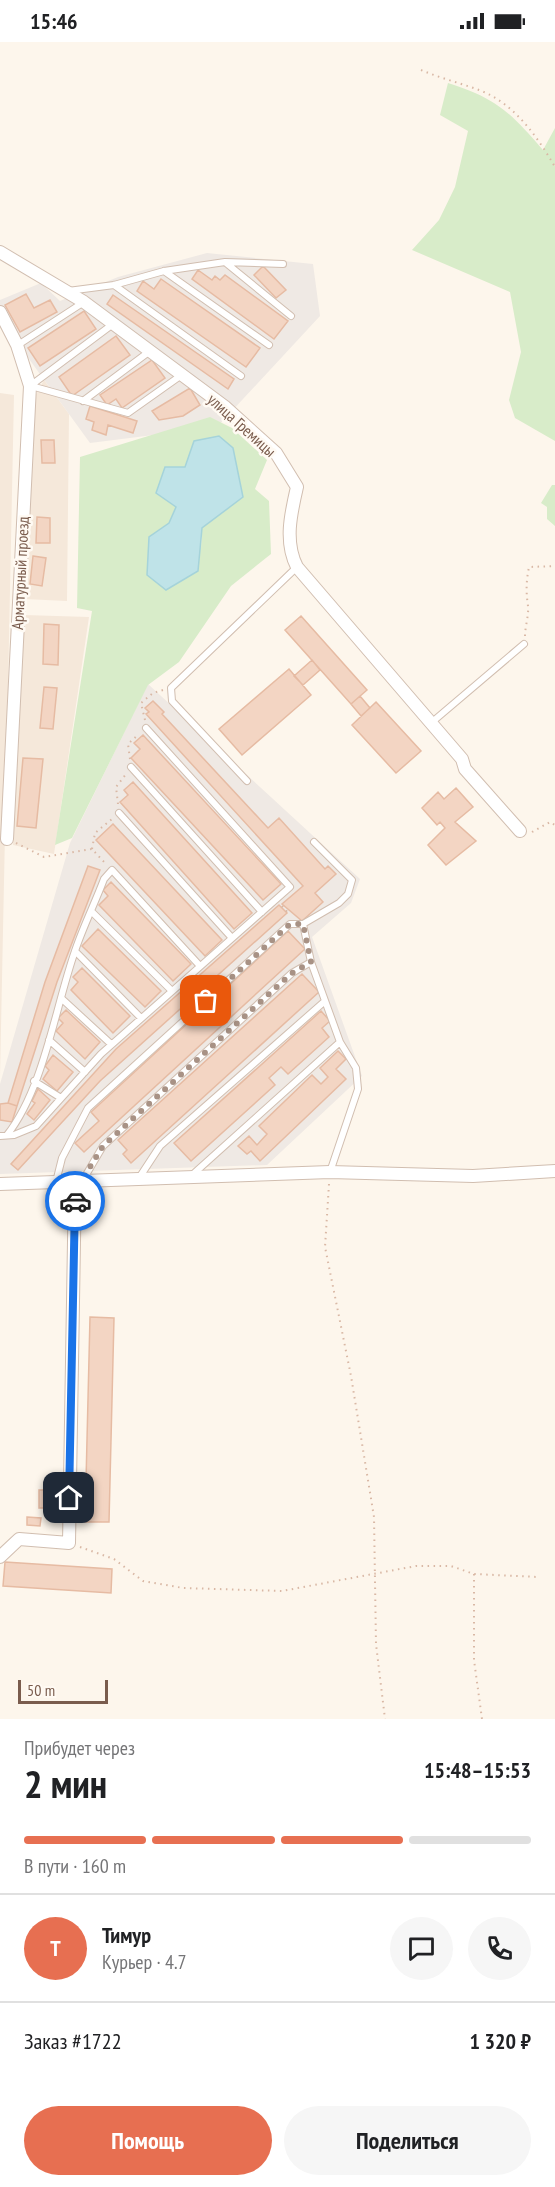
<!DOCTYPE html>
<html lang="ru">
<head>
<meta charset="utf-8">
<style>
  :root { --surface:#fff; --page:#f6f6f6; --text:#202124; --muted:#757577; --line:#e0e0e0; --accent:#e76f51 }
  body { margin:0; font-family:"PT Sans Narrow",sans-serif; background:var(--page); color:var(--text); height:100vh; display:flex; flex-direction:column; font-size:22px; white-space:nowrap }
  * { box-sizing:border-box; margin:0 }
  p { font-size:20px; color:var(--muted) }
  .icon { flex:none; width:33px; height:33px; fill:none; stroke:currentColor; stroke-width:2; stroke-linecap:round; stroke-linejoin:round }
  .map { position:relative; height:1677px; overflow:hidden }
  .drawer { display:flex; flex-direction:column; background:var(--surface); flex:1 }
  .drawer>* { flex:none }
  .scale { position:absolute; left:18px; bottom:15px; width:90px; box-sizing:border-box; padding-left:6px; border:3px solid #7a5c4d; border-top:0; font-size:16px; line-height:21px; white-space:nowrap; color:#7a5c4d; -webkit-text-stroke:4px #fffaf3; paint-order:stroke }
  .pin { position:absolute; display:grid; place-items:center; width:51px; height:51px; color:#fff; margin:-26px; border-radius:12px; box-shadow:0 3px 9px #0006 }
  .courier { position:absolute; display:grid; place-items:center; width:60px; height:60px; margin:-30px; border:4px solid #1a73e8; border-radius:50%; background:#fff; color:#222; box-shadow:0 2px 8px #0007 }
  .headline em { font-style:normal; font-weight:800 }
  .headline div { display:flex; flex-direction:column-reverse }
  .headline { display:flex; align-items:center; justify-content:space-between; height:102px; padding:0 24px }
  h1 { font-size:39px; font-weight:800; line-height:45px }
  .bar { display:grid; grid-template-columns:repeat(4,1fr); gap:9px 6px; align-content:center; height:72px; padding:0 24px }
  .bar i { height:8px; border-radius:4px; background:var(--line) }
  .bar .current { background:var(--accent) }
  .bar p { grid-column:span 4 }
  .line { display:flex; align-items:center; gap:15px; padding:0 24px; border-top:2px solid var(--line) }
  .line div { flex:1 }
  .round { display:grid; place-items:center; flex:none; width:63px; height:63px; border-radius:32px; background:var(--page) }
  .action { display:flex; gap:12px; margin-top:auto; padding:12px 24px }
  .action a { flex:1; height:69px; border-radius:36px; background:var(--accent); color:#fff; font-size:24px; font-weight:800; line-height:69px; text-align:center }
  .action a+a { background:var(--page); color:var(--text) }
  .status { display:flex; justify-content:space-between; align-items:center; height:42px; padding:0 30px; background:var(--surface); direction:ltr }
  .status svg { height:16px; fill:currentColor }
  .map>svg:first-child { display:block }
  .residential { fill:#f5e8da }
  .industrial { fill:#efe9e4 }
  .green { fill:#d8ecc9; fill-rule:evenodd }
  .water { fill:#bfe3e8; stroke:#a5d3da; stroke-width:1.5 }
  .building { fill:#f3d5c3; stroke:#e6bba3; stroke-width:1.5 }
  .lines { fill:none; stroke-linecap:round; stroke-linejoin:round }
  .service-casing { stroke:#d1beb0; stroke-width:8 }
  .minor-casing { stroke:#d1beb0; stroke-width:14 }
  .path { stroke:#d9b8a5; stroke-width:2; stroke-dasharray:1.5 4.5; stroke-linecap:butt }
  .service { stroke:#fff; stroke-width:6 }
  .minor { stroke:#fff; stroke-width:12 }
  .done { stroke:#a89285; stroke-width:6; stroke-dasharray:0 10.8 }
  .route { stroke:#1a73e8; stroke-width:8 }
  .labels { text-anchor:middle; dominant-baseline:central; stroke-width:5; stroke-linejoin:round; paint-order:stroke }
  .street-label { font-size:16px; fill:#7a5c4d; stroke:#fffaf3 }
</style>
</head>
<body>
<div class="status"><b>15:46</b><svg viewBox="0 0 49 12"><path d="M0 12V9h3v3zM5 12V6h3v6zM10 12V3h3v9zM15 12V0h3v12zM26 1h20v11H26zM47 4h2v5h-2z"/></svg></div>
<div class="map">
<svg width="555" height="1677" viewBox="0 0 555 1677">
  <rect width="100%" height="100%" fill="#fdf6ec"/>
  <!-- residential -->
  <path class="residential" d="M44 338 69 372 67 559 24 557 32 360Z
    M0 351 14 353 0 1035Z
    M24 573 89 575 54 812 13 803Z"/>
  <!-- industrial -->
  <path class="industrial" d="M207 211 313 222 320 274 217 385 90 401 0 277V258L41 241 60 259 118 235Z
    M148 642 360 837 351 861 312 895 362 1034 267 1123 0 1132V1042L70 801Z"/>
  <!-- green -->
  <path class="green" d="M448 41C496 56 510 70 543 108L555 86V399L515 376 509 358 521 310 510 250 412 208 439 178 455 145 468 89 440 73Z
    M210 375 232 386 267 418 255 447 269 459 271 512 231 544 179 620 148 643 72 796 55 803 92 569 77 566 80 415ZM233 406 243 455 202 486 201 506 169 481 176 464Z
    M552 443H555V484L547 477V465L541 461Z"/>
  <!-- water -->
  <path class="water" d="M219 394 233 406 243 455 202 486 198 529 166 548 147 533 149 495 169 481 176 465 156 451 165 425H185L194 399Z"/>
  <!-- building -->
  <path class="building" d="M263 224 286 248 276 256 254 233Z
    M198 228 212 238 215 234 220 238 225 233 288 279 274 297 192 237Z
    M161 237 260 306 246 325 137 249 143 239 154 247Z
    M26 252 34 266 50 258 57 270 20 290 5 263Z
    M113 253 234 337 228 347 107 262Z
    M84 269 96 287 40 324 28 306Z
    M116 294 130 313 72 354 59 335Z
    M152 318 165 336 122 366 116 357 107 363 100 353Z
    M190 346 200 363 183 374 159 378 152 369Z
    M90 364 137 379 133 391 108 383 106 393 92 388 94 380 86 377Z
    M41 398H54L55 421H42Z
    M37 475 50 476V501H36Z
    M33 514 46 516 42 544 30 542Z
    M301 574 367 648 351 662 285 588Z
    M44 582 59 583 58 623 43 622Z
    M312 618 320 628 303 643 294 634Z
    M289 627 311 653 242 713 219 687Z
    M44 645 57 646 53 687 40 686Z
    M360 654 370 666 361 674 351 662Z
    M153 659 164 670 162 672 268 786 279 776 325 827 328 824 336 832 315 851 323 860 302 879 282 862 303 844 146 672 149 670 145 666Z
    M376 660 421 709 396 731 352 683Z
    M143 693 281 842 263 858 131 716 140 707 134 701Z
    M23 716 43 717 36 786 17 784Z
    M133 740 252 871 234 887 120 760 128 753 124 748Z
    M456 746 473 765 455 780 476 799 446 823 428 803 445 786 440 780 437 783 422 766 438 750 444 757Z
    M113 782 222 898 205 914 96 798Z
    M88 824 100 828 57 940 17 1064 8 1061 45 940Z
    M111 840 191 922 173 939 99 863 108 854 103 848Z
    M279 863 287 871 100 1039 18 1128 11 1122 116 1007Z
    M98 887 161 949 145 965 82 904Z
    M288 889 305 907 84 1110 75 1101 99 1079 91 1070Z
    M82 926 130 974 113 991 71 948 78 940 73 935Z
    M302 932 319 950 131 1121 123 1112 127 1108 118 1098Z
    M66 968 100 1000 85 1017 56 989 63 981 58 976Z
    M321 969 330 979 322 986 329 995 288 1032 281 1025 269 1036 275 1043 191 1119 174 1101Z
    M338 1009 346 1017 336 1027 346 1037 260 1119 251 1109 247 1112 238 1104 249 1094 257 1103 267 1092 259 1084 312 1033 321 1042 328 1035 320 1026Z
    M53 1013 73 1030 57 1049 43 1037 49 1028 45 1024Z
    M38 1047 50 1058 34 1078 27 1072 35 1061 32 1059Z
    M8 1061 17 1064 12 1080 0 1078V1062Z
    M90 1275 114 1276 109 1480H85Z
    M39 1448H50V1466H39Z
    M27 1475 41 1476 40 1484 27 1483Z
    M5 1520 112 1527 111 1551 3 1544Z"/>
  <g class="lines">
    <defs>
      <path id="service" d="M226 221 291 274
        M164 229 269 303
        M114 243 241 334
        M68 249 114 243 164 229 225 220 283 222
        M18 303 84 260
        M30 344 113 282
        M31 344 128 371 183 332
        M83 359 150 309
        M431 681 524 602
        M131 725 262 870
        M247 739 172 659 171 646 297 525
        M119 771 232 896
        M91 869 172 949
        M303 882 311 920 340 1000 356 1026 358 1047 330 1130
        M75 909 141 976
        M61 956 111 1002
        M49 998 85 1030
        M34 1039 61 1056
        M7 1093C44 1046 55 966 75 909 83 885 95 861 104 837L112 828 200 924
        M0 1094 14 1093 36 1084 101 1012 290 845 146 686
        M191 1134 340 1000
        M139 1136 160 1104 325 959
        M83 1138 103 1104 292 931 311 920
        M56 1140 62 1116 88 1066 290 882H303L339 861 348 852 352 838 314 800"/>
      <path id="minor" d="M0 210 84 260 224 364 276 411 297 445C291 471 284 500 297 525L462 717 465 727 520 789
        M0 270 17 303 30 344 7 797
        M0 1142 330 1130 473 1134 555 1129
        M0 1515 19 1497 69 1501 75 1139"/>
    </defs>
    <!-- service casing -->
    <use href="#service" class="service-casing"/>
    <!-- minor casing -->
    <use href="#minor" class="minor-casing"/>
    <!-- path -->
    <path class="path" d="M421 28C440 36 460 41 479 48 514 61 537 94 555 125
      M525 594C525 585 529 573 528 564 526 550 526 540 529 525L555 524
      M145 678 141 661 153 651 163 648
      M130 717 128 702 139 692
      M118 762 116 745 126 732
      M532 790 550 780 555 783
      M16 801 44 815 92 807 105 821
      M92 807 95 791 112 777
      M282 864 290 873
      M329 1142 325 1205 351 1334 374 1475 376 1602 385 1677
      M80 1505 114 1517 143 1539 183 1546 282 1549 416 1524H451L474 1532 538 1535
      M474 1532V1618L482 1677"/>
    <!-- service -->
    <use href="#service" class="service"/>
    <!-- minor -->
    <use href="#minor" class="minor"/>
  </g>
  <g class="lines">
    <!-- done -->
    <path class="done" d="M75 1159V1139L82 1138 103 1104 292 931 311 920 303 882H290L206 959"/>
    <!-- route -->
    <path class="route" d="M69 1456 75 1159"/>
  </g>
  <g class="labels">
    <!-- street labels -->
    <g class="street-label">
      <text transform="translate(242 383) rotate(42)">улица Гремицы</text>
      <text transform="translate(20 531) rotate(-87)">Арматурный проезд</text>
    </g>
  </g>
</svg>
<div class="scale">50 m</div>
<div class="pin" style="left:206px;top:959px;background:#ea580c"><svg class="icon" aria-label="bag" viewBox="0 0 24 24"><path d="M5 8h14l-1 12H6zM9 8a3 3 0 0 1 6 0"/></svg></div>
<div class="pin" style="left:69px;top:1456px;background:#1f2937"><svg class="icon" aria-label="home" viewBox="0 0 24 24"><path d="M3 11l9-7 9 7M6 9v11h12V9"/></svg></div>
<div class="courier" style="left:75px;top:1159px"><svg class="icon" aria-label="car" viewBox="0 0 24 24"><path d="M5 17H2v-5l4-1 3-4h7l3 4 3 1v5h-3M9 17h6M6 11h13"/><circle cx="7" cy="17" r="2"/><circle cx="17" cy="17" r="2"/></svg></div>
</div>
<section class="drawer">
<div class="headline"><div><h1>2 мин</h1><p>Прибудет через</p></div><em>15:48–15:53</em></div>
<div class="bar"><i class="current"></i><i class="current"></i><i class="current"></i><i></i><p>В пути · 160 m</p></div>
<div class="line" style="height:108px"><b class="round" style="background:var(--accent);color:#fff">Т</b><div><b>Тимур</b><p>Курьер · 4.7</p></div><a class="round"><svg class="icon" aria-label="chat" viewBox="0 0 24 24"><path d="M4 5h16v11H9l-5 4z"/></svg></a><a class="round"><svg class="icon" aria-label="phone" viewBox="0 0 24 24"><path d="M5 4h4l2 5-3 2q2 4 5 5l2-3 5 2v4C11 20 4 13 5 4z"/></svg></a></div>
<div class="line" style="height:78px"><div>Заказ #1722</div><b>1 320 ₽</b></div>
<div class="action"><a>Помощь</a><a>Поделиться</a></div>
</section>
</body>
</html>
